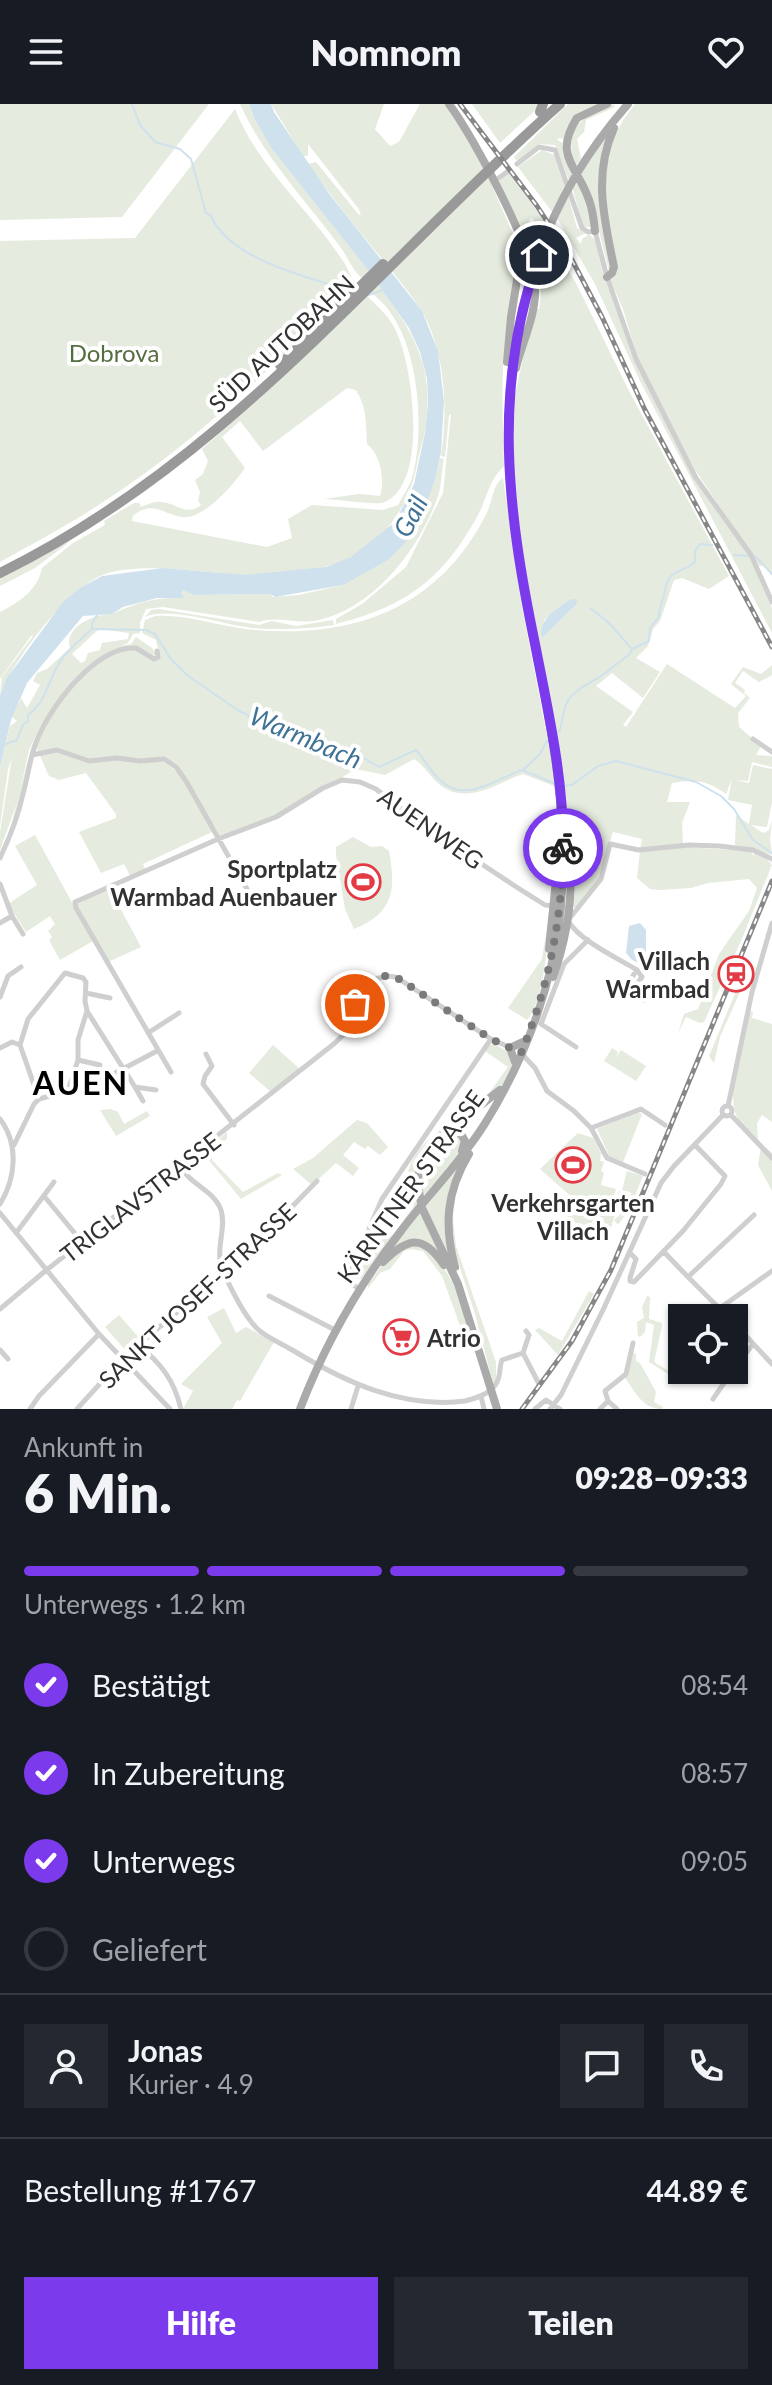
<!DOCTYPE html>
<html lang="de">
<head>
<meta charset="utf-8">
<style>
  :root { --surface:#171b24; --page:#242831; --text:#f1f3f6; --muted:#9ea1a6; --line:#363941; --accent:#7c3aed }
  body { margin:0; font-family:Lato,sans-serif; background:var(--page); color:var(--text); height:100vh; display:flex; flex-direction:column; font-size:30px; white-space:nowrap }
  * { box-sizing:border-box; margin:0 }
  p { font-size:26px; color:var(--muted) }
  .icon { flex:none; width:44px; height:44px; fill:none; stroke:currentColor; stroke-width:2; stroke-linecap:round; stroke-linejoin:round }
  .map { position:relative; height:1305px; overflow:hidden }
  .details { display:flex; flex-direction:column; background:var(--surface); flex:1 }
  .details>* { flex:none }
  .fabs { position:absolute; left:668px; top:1200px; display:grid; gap:16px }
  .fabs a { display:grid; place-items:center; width:80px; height:80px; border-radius:0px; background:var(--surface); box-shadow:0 2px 6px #0004; font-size:40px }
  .pin { position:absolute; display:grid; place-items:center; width:68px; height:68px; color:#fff; margin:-34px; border:4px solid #fff; border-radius:50%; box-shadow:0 2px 8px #0007 }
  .courier { position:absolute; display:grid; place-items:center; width:80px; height:80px; margin:-40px; border:6px solid #7c3aed; border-radius:50%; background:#fff; color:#222; box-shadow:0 2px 10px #0007 }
  .summary em { font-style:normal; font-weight:800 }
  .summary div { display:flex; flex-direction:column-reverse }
  .summary { display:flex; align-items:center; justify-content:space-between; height:136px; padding:0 24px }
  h1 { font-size:52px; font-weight:800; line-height:60px }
  .bar { display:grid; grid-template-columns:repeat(4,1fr); gap:12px 8px; align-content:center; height:96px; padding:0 24px }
  .bar i { height:10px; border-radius:6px; background:var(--line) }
  .bar .on { background:var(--accent) }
  .bar p { grid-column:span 4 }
  .line { display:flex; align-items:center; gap:20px; padding:0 24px; border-top:2px solid var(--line) }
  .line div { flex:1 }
  .round { display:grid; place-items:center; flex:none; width:84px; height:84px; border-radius:0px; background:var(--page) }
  ol { padding:0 24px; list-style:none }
  li { display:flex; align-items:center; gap:24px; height:88px }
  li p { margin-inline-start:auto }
  li .icon { padding:8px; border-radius:50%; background:var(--accent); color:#fff; stroke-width:4 }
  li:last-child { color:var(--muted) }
  li i { width:44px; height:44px; border:4px solid var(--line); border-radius:50% }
  .cta { display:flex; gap:16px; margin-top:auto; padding:16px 24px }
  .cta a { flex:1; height:92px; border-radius:0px; background:var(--accent); color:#fff; font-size:32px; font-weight:800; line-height:92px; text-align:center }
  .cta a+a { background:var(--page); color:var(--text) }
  header { display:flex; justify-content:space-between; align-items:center; height:104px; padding:0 24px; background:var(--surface); font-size:36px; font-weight:800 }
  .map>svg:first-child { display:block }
  .green { fill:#e5ebde; fill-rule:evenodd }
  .water { fill:#cfe1ed }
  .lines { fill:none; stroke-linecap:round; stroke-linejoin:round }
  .stream { stroke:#cfe1ed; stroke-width:2 }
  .minor { stroke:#cfcfcf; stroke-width:5 }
  .major { stroke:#aaa; stroke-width:8 }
  .highway { stroke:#999; stroke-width:10 }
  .rail-casing { stroke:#878787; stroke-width:5 }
  .rail { stroke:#fff; stroke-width:2; stroke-dasharray:6; stroke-linecap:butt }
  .done { stroke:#7a7a7a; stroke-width:8; stroke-dasharray:0 14.4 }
  .route { stroke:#7c3aed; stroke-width:10 }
  .labels { text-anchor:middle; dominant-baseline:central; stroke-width:8; stroke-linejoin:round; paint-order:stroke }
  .street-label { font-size:24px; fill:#323232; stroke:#fff }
  .park-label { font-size:24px; fill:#556e3f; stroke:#fff }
  .poi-label { font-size:24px; font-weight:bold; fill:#323232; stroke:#fff; text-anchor:end }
  .water-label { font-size:26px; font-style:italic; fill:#407395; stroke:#fff }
  .district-label { font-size:32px; font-weight:bold; letter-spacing:2px; fill:#000; stroke:#fff }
</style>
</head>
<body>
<header><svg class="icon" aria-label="menu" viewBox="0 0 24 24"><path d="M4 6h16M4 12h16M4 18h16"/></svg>Nomnom<svg class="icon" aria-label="heart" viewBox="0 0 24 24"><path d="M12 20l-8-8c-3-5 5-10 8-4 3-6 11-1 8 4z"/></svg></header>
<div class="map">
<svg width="772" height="1305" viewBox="0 0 772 1305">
  <rect width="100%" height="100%" fill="#fff"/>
  <!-- green -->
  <path class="green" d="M0 0H209L122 113 0 116Z
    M240 0H249L255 16 272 45 370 168 363 175C352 166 349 155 341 144 306 96 265 55 240 0Z
    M271 0H384L375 25 390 42 399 38 420 0H447L476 46 518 141C521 172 510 202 506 233 500 275 503 320 504 362 488 378 488 392 478 411 443 475 407 502 336 520V515L362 500 406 463 443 389 451 310 449 311 445 353 441 352C447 312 446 267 432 229 424 205 407 187 392 167 363 132 334 97 308 60L316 58 359 111 361 110 358 104 308 40V52H303Z
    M472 0H542L500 39Z
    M568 0H599L575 12 564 35 559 34 557 36 563 39C563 69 594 92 590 123H584L582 119 573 86 555 41 539 40 517 57 514 53Z
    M613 0 615 3 586 16 584 28 577 35 581 55 576 63 574 62C565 24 579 13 613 0Z
    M635 0H772V472L764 462H759L694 364 638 255 623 205 611 178 603 78 612 36 623 16Z
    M235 5C258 64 311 107 345 160L354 178 349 182 351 185C275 261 196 338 106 396 72 419 36 438 0 458V137L135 134Z
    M607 29 601 55 612 163 609 167 592 99 581 71Z
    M542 46 554 51 566 82 553 109 518 63Z
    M509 69 547 121 544 127 541 128 532 114 529 116 531 123 526 133 520 127 498 78Z
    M568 91 577 124 586 129 576 134 581 140 582 135 589 130 596 137 603 170 629 241 677 341 748 449 772 504V529L641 279 595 180 557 114Z
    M556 147 576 179 629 287 729 472 709 485 682 474 674 476 660 517 653 525 648 542 636 554 660 568 643 594 612 569 596 582 633 608 623 621 626 623 667 560 735 604 746 592 731 580 743 563 761 570 772 561V571L759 578 743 567 735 579 745 586 744 589 750 594 738 609 739 623 761 642 756 651 772 652V663L752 658 748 677 736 676 749 679 753 661 772 665V698L767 723 751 721 763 729 769 726 772 716 770 735 772 751 735 741 736 711 749 720 752 701 728 696 732 675 726 690C707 676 695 675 672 679L667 698H690L682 719 683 740 640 745 642 735 613 728 598 776 576 804 572 802 575 790 562 675 519 428 513 366 514 295 534 205 535 170 539 187 537 205H539C543 185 539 167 545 148ZM569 496 576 501 542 534 544 516Z
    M379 181C414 231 435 261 425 326 424 336 420 345 418 355 410 406 377 451 324 463 313 466 300 466 288 467 272 469 255 472 239 471 203 468 133 457 100 472 63 490 15 554 0 591L2 573 33 532H31L0 575V508C18 499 38 486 42 464L73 439 105 421 104 417 134 399H139L141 403C147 401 154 397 161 398 177 399 186 413 201 401L198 397 200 388 195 376 203 370 208 357 202 345 259 295 367 192C377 202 389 212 395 225 413 259 429 379 385 398 377 402 337 395 324 395L359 390 380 392C385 376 381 351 367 340 366 321 367 303 356 286L347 284 263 347 240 317 222 333 245 364C234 380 207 411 187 413 168 415 154 393 133 412L132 417 267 443 292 434 288 415 312 401 383 406 398 401C403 392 409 383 412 374 425 328 419 250 392 211 387 202 378 195 371 188Z
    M440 354 444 355C441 368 442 380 438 392 420 444 375 503 319 516 298 521 279 511 259 518L163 503 146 505 140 519V529L133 530 128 539 121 542 131 540 136 533 152 544 157 552C147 551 141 541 129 542 103 544 51 602 42 625 30 658 22 693 10 726L31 644 43 616 29 646 18 696 0 746V728L12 653 8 665 0 722V664L10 622 17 617 12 613 21 594 27 604 40 581 33 577 37 569 47 565 70 544C65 529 81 517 95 513 101 510 108 511 114 509 139 498 154 493 182 494L185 493 181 489 183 486 195 491 271 490 273 493 299 491 343 481 435 376ZM99 525 129 529 128 535 102 539 100 546 88 549 85 557 81 559 72 550Z
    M503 374 522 503 557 683 523 670C496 679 468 702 440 681 430 673 424 661 414 655L385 671 355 665 281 713 222 735 177 661 168 656 161 657C187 668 199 704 212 728L143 760 146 767 131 773 124 760 101 769 79 728 116 714V710L86 669 59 676 49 672 36 643C50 610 74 571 107 553 114 549 123 547 131 544L150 555 160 553 156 536 142 529 145 516 155 512C185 510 215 521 245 525 316 533 390 522 443 470 460 454 479 427 488 406 493 395 493 380 503 374Z
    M72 436 35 464 0 482V474Z
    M159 505 259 521 272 517 296 522 333 516 334 521C307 525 279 526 252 524 223 521 171 502 145 513L151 506Z
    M35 731 93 837 60 856 49 836 52 833 48 827 55 820 50 812 26 828 8 800 37 781 15 742Z
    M353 733 371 743 382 742 389 747C396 785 394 809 354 825L345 805 336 751V743Z
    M683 743 751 747 754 752V748L766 754 772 761 741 837 704 918 700 919 686 913 678 929 684 910 698 905 719 850 749 807 757 784 749 775 708 779 691 784 659 786 650 785 637 774 640 747Z
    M110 785 141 843 108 858 77 805V797Z
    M550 805C549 831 544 899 527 916L508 904 542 855Z
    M744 868 754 869 750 885 746 883 740 888 720 933 714 959 709 952Z
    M750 907 753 908 752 914 772 920V1018L762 1011 757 1019 758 1036 772 1049V1087L758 1061 761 1043C753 1034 742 1024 737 1013 725 989 744 933 750 907Z
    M273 941 300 965 271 988 249 969Z
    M489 941H496L510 949C511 953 513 957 513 962 510 984 442 1032 423 1048L419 1101 361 1175 353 1174 351 1169 371 1125 392 1132 414 1102C387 1046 452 1022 485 993 494 984 500 973 508 963L485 947Z
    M612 944 618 948 615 955 621 946 646 962 636 977 604 957Z
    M111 1005 118 1008 124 1020 147 1007 150 1012 116 1032 100 1006Z
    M638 1008 642 1010 622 1061 612 1057 607 1051 608 1049 597 1025Z
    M357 1016 367 1019 388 1043 380 1051 368 1042 365 1045 354 1038 343 1051 359 1064 353 1072 336 1059 312 1081 293 1065 313 1054Z
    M227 1028V1035L211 1046 212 1056 243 1088 278 1069 282 1071 241 1095 202 1048Z
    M452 1029 462 1034 460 1047 422 1097C416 1061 425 1050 452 1029Z
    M578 1029 593 1034 601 1049 600 1057 604 1058 601 1067 604 1069 601 1081 616 1085 611 1102 583 1097 596 1101 592 1119 607 1127 603 1133 567 1114 574 1095 540 1065Z
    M463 1055C446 1096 443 1110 449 1154L425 1104Z
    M627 1067 643 1072 629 1106 618 1121 614 1116 623 1108 616 1106 611 1124 594 1120 599 1102 614 1105 619 1087 627 1090 626 1100 632 1089 622 1086Z
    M455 1094 453 1114 456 1142 496 1258V1277L493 1279 475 1210 453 1142 450 1120Z
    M421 1107 445 1158 417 1137 384 1155Z
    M421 1141C453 1165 460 1195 471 1232L469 1237 466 1238 442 1172 423 1147 412 1145 404 1147 390 1165 380 1169 368 1184V1180C386 1156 390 1146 421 1141Z
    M589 1187 594 1190 558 1251 535 1226 539 1224 562 1237Z
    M647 1192 650 1193 649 1215 662 1219V1222L654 1258 677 1272 676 1275 649 1258 654 1221 646 1218 645 1228 640 1233 638 1232 637 1218 644 1214 642 1203Z
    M224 1204 236 1229 246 1223 274 1238 240 1297 237 1296 232 1305H183L193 1287 181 1280 222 1239 207 1213Z
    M119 1211 140 1235 126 1247 105 1223Z
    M636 1249V1257L640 1259 656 1288 654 1298 663 1303 662 1305C642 1305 635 1287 625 1274L632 1250Z"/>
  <!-- water -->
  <path class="water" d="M249 0H271L274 8 330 91 422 207 438 247 444 297 441 348 435 376 418 421 406 438 388 456 343 481 275 493 271 490 194 491 183 486 181 489 185 493 182 494H157L123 503 112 510 83 512 27 579 11 616 0 664V591L7 574 63 498 80 484 102 472 163 464 245 471 326 463 351 453 395 418 414 380 425 329 428 299 427 275 420 248 409 224 368 166 272 45 255 16Z
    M574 495 577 496 576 501 542 534C537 516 556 506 569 496Z
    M640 819 646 826V855L641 860 632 856 626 849 629 822Z"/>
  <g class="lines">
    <!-- stream -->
    <path class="stream" d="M132 0 140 21 155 38 180 45 191 55 206 109 211 112C229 155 309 174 349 186
      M366 192 383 186
      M734 451 748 452
      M755 452 772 470
      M590 504 608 518 632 545
      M97 511 92 519V525L146 526 155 530 170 554 187 571 236 605 266 621 306 636 343 653H362L379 663 416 646C425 656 431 668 440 676 466 701 497 674 522 666L556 680
      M555 629 560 627C566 592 567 592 598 574 609 567 618 558 629 551L632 545 649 537 650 524 659 513C659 503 663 497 665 487 669 464 679 471 695 458V447L700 440 712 441
      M0 642 17 636 23 621 28 617V611C48 597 49 570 64 552 72 543 83 533 91 526
      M524 665 539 651 548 636
      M563 682 572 681 598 662 616 657 696 678 721 692 734 705 753 736 772 749"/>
    <!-- minor -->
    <path class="minor" d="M517 60 539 43 555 46 582 124 588 128 595 127 607 173 636 255 696 374 751 451 772 498
      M493 78 507 68
      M753 635 772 648
      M32 651 57 646 89 657 117 654 140 657 164 655 176 663 186 677 252 794
      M0 754C10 733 18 713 23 690 28 672 30 653 37 636 50 603 96 541 136 544L154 555 158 553 157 547
      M0 780 12 812 23 830
      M569 815 601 775 610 740 639 746 689 741 719 742 753 746 772 755
      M569 818C579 836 619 855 637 866L642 873 639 877
      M0 819 12 812
      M634 870 622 892 644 896
      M86 889 110 894
      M0 893 8 872 21 863
      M148 929 179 909
      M20 941 28 915 65 869 83 874 86 878 85 897 87 907 135 983 156 986
      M576 943 541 920 564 860 588 836
      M0 944 12 938 20 941 39 995
      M520 948 535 964 547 987 574 1007 591 1024
      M206 950 212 962 205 972 203 980 234 1021
      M78 956 100 961
      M171 968 76 804 75 798 218 735 276 713 323 684 342 676 360 678 376 685 424 722 518 784 545 801 553 802
      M135 983 143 997
      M68 986 78 956V936L87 907
      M722 1007a5 5 0 1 1 10 0a5 5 0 1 1-10 0Z
      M728 1002 752 888 772 819
      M731 1011 772 1054
      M0 1015C19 1040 16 1074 0 1100
      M14 1041 34 1000 39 995 96 979 157 947
      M180 1062C189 1080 214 1086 221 1106 226 1121 218 1139 220 1155 223 1172 242 1207 253 1220 262 1232 281 1239 294 1247 345 1278 403 1305 465 1297 476 1294 490 1290 496 1280 501 1273 499 1263 502 1256L523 1249
      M645 1070 607 1054 591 1024 641 1005 665 1021
      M44 1092 82 1138
      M0 1109 99 1230 170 1305
      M16 1129 54 1078
      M664 1148 688 1173 754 1111
      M630 1149 636 1155 630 1174V1177L634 1178 683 1127 721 1080 725 1072 696 1042
      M688 1173 729 1214
      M359 1185 348 1177V1173L382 1095 491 935
      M269 1192 335 1226
      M720 1204 772 1167
      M0 1205 44 1168 335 939 346 928 364 884 372 876 387 872 396 873 491 935 511 944
      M734 1219 772 1260
      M682 1221 673 1238 682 1247
      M526 1227 529 1231 523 1249 539 1280
      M138 1241C161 1259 174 1276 181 1305
      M0 1246 8 1255
      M734 1265 753 1240
      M708 1266 724 1278
      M481 1292 484 1305
      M713 1295 733 1266
      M30 1305 39 1292 99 1230
      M77 1305 125 1252 247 1149 317 1077
      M351 1305 358 1282
      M535 1305 546 1296 560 1305
      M550 1305 561 1291 603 1206 661 1079 674 1062 723 1011
      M600 1305 608 1297
      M617 1305 608 1297 605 1287 626 1270 633 1239"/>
    <!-- major -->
    <path class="major" d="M449 0C473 32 535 147 535 185 536 211 522 239 516 264
      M595 127C594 117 593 106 589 96 577 61 553 52 577 14L607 0
      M607 173 612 169 614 163C604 115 593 70 614 24
      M507 258 511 213 522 145
      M549 845 559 747
      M553 873C569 828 575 784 568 737
      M515 958 510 944 523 938
      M446 1029 453 1027 461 1030 465 1037 462 1047
      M383 1158C408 1133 423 1130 444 1161
      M455 1163C444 1122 446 1088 469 1050
      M300 1305C325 1240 358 1182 401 1127 428 1091 460 1059 484 1021 525 956 554 879 561 802 571 687 540 578 521 466 492 296 510 134 628 0
      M497 1305 458 1180 422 1104 417 1077 423 1053 434 1038 500 986"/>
    <!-- highway -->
    <path class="highway" d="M540 8 543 0
      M280 261 383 160
      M0 469C228 357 374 165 560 0"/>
    <defs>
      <path id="rail" d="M460 0 537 102 572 156 602 213 645 306 772 543
        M522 1305 572 1237 611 1166 772 777"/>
    </defs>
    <!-- rail casing -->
    <use href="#rail" class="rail-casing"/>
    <!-- rail -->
    <use href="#rail" class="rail"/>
  </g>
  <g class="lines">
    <!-- done -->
    <path class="done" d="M355 900C364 882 374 868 396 873L491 935 521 949C549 882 562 816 563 744"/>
    <!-- route -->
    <path class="route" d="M539 151C492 283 507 405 535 540 548 607 564 675 563 744"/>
  </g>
  <!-- icons -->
  <defs>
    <symbol id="stadium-ring" viewBox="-11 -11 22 22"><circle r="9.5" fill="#fff" stroke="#e33b45" stroke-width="1.5"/><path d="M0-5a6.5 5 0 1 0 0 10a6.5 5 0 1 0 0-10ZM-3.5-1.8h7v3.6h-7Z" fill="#e33b45"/></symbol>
    <symbol id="station-ring" viewBox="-11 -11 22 22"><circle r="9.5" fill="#fff" stroke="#e33b45" stroke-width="1.5"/><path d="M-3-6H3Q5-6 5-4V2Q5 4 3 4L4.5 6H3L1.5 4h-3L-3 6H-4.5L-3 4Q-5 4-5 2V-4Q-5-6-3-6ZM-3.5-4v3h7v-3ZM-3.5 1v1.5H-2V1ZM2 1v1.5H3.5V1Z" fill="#e33b45"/></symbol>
    <symbol id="supermarket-ring" viewBox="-11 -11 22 22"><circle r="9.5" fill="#fff" stroke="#e33b45" stroke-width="1.5"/><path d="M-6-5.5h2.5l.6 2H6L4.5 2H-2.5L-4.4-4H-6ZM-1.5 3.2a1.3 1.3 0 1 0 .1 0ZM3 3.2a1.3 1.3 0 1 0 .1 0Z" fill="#e33b45"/></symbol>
  </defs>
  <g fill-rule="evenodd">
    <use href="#stadium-ring" x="343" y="758" width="40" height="40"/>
    <use href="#station-ring" x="716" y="850" width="40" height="40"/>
    <use href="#stadium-ring" x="553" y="1041" width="40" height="40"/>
    <use href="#supermarket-ring" x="381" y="1213" width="40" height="40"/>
  </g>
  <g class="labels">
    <!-- street labels -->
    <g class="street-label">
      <text transform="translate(281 239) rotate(-43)">SÜD AUTOBAHN</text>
      <text transform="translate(431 724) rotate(35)">AUENWEG</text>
      <text transform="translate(410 1082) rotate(-54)">KÄRNTNER STRASSE</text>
      <text transform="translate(140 1093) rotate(-38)">TRIGLAVSTRASSE</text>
      <text transform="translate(197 1191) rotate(-43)">SANKT JOSEF-STRASSE</text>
    </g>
    <!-- park labels -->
    <g class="park-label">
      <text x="114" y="248">Dobrova</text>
    </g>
    <!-- poi labels -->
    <g class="poi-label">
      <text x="337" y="764">Sportplatz<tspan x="337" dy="28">Warmbad Auenbauer</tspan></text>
      <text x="710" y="856">Villach<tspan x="710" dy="28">Warmbad</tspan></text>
      <text x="573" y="1098" text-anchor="middle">Verkehrsgarten<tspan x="573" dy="28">Villach</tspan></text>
      <text x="427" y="1233" text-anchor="start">Atrio</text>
    </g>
    <!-- water labels -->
    <g class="water-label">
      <text transform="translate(410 412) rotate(-62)">Gail</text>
      <text transform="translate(306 633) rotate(23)">Warmbach</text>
    </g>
    <!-- district labels -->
    <g class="district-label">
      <text x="81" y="978">AUEN</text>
    </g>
  </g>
</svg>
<div class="fabs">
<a><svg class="icon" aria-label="locate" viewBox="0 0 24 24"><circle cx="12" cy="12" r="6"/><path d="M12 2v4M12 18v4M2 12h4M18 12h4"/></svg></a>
</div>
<div class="pin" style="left:355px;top:900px;background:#ea580c"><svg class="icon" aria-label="bag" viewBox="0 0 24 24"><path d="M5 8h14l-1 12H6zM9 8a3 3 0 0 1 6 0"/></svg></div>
<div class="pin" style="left:539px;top:151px;background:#1f2937"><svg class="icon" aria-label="home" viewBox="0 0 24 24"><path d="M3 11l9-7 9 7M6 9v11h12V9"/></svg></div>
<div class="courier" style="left:563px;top:744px"><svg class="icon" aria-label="bike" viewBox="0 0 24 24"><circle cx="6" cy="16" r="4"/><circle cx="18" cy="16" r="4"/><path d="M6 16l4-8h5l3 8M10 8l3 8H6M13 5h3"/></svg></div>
</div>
<section class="details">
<div class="summary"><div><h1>6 Min.</h1><p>Ankunft in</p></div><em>09:28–09:33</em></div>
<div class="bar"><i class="on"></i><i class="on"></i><i class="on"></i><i></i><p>Unterwegs · 1.2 km</p></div>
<ol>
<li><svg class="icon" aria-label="check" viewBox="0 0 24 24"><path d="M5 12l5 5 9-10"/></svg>Bestätigt<p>08:54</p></li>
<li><svg class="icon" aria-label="check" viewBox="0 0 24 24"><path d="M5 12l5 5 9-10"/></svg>In Zubereitung<p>08:57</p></li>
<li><svg class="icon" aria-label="check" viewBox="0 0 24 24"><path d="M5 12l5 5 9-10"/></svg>Unterwegs<p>09:05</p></li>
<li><i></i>Geliefert</li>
</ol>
<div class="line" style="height:144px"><a class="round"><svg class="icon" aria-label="person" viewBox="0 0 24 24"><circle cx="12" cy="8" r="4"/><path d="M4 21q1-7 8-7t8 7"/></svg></a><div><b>Jonas</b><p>Kurier · 4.9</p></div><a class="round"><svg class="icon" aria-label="chat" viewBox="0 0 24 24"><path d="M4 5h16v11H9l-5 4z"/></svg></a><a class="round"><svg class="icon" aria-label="phone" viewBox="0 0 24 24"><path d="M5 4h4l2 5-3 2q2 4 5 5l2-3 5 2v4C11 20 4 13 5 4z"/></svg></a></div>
<div class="line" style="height:104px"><div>Bestellung #1767</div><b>44.89 €</b></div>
<div class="cta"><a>Hilfe</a><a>Teilen</a></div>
</section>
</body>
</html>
